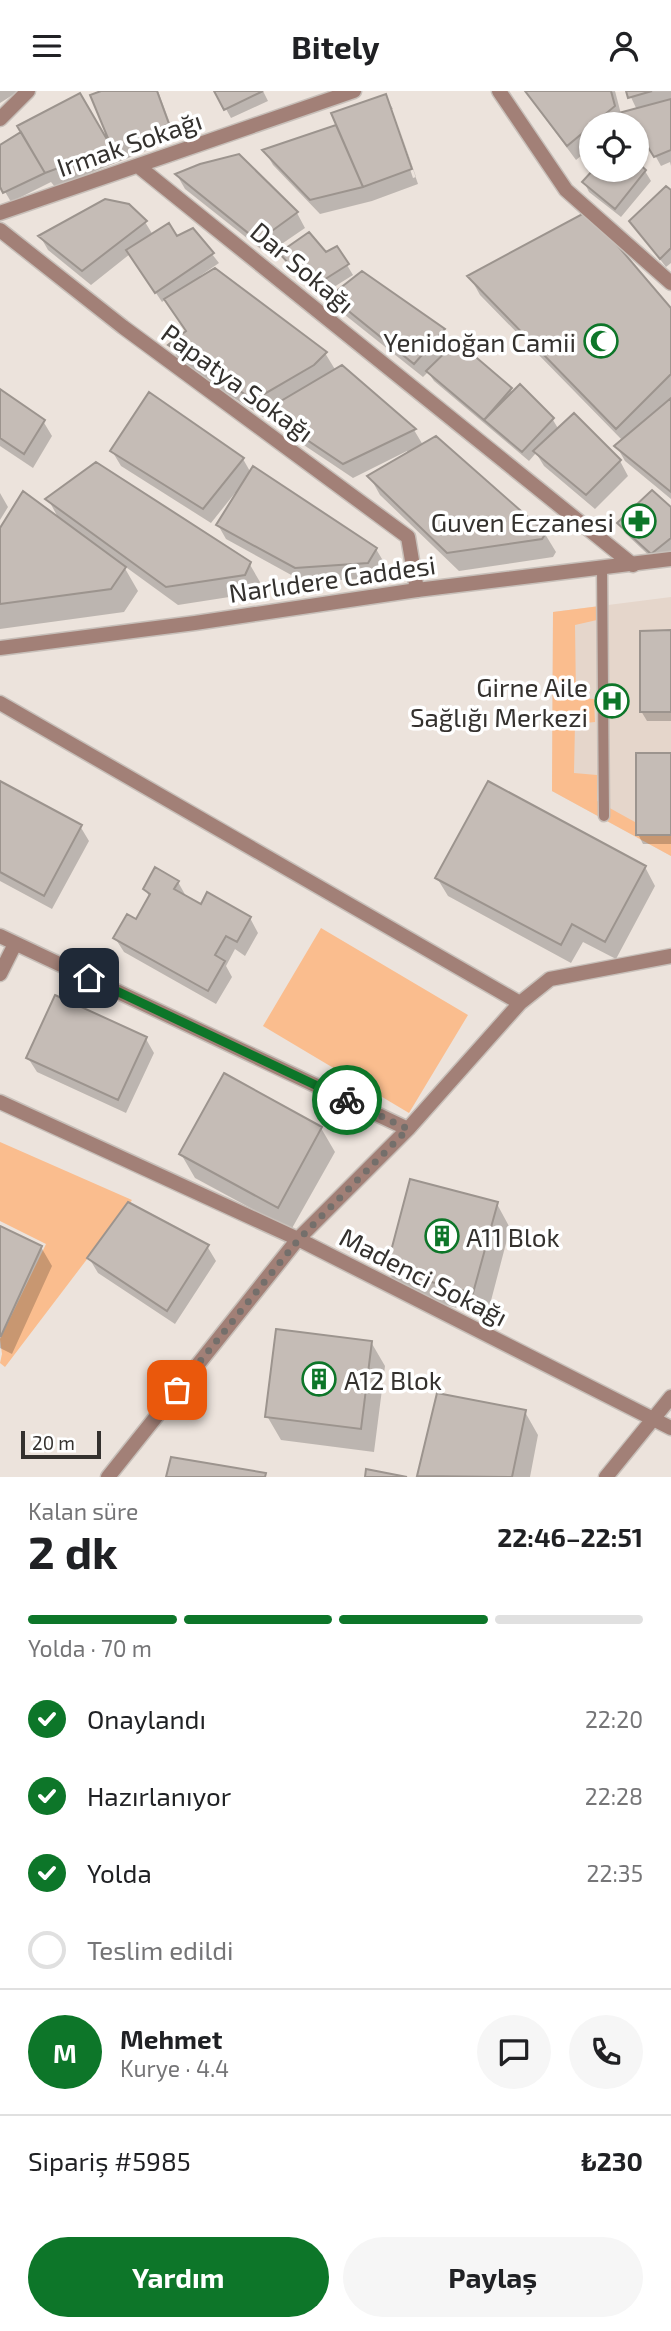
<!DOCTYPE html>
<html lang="tr">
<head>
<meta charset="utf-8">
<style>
  :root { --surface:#fff; --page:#f6f6f6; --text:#202124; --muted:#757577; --line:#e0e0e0; --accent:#0d7629 }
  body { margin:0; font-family:"Exo 2",sans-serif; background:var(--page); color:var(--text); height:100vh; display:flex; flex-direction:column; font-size:26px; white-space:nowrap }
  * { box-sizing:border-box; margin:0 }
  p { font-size:23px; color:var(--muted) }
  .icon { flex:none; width:38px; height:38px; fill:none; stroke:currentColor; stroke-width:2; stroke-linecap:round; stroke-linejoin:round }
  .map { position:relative; height:1386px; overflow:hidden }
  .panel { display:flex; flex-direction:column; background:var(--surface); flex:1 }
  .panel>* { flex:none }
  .fabs { position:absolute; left:579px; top:21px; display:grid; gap:14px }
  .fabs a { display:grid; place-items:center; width:70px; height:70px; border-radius:50%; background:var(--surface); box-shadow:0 2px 5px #0004; font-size:35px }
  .scale { position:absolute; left:21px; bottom:18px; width:80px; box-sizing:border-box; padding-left:7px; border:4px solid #34312e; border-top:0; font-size:19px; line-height:24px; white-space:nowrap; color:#34312e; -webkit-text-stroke:5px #fff; paint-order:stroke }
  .pin { position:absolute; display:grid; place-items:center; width:60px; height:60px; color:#fff; margin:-30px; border-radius:14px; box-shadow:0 4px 10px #0006 }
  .courier { position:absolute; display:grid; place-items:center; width:70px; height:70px; margin:-35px; border:5px solid #0d7629; border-radius:50%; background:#fff; color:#222; box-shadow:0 2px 9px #0007 }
  .head em { font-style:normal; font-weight:700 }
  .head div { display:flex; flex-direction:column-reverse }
  .head { display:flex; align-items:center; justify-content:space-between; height:119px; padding:0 28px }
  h1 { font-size:46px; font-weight:700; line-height:52px }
  .bar { display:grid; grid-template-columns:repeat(4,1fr); gap:10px 7px; align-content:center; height:84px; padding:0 28px }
  .bar i { height:9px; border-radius:5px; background:var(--line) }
  .bar .active { background:var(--accent) }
  .bar p { grid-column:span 4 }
  .line { display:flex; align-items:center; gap:18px; padding:0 28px; border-top:2px solid var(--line) }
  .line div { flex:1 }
  .round { display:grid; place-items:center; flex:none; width:74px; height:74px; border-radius:37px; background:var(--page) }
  ol { padding:0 28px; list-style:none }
  li { display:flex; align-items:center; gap:21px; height:77px }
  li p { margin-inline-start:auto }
  li .icon { padding:7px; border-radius:50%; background:var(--accent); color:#fff; stroke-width:4 }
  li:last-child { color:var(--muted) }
  li i { width:38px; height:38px; border:4px solid var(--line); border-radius:50% }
  .cta { display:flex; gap:14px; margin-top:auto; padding:14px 28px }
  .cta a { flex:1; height:80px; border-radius:42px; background:var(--accent); color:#fff; font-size:28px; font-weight:700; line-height:80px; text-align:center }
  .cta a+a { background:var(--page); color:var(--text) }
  header { display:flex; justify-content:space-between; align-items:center; height:91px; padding:0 28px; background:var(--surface); font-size:32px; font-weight:700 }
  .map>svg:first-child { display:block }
  .built { fill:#e5d6cb }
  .green { fill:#fabd8e }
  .shadow { fill:#0003 }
  .building { fill:#c5bcb6; stroke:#9c948e; stroke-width:2 }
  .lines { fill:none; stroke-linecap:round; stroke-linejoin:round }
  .service-casing { stroke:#c7bfb9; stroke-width:13 }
  .minor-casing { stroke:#c7bfb9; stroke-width:17 }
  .tertiary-casing { stroke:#c7bfb9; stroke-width:17 }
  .service { stroke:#a28077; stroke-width:10 }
  .minor { stroke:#a28077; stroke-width:14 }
  .tertiary { stroke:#a28077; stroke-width:14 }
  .done { stroke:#746f6b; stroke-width:7; stroke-dasharray:0 12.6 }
  .route { stroke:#0d7629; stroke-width:9 }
  .labels { text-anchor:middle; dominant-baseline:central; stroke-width:7; stroke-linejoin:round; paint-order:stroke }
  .street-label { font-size:26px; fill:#34312e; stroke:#fff }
  .poi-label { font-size:26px; fill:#34312e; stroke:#fff; text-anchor:end }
</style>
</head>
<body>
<header><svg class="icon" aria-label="menu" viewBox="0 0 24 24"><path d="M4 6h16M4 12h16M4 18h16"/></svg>Bitely<svg class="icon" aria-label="person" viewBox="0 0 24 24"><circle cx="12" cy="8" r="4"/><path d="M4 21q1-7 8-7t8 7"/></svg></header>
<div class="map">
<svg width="671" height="1386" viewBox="0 0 671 1386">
  <rect width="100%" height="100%" fill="#ece3dc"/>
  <!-- built -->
  <path class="built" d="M671 506V765L552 700 553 521Z"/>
  <!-- green -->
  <path class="green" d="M600 515 597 529 575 534 576 607 594 608 595 631 575 633 574 682 597 684V710L653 741 671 742V765L552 700 553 521Z
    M321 837 468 924 409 1022 263 935Z
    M0 1051 132 1109 5 1276 0 1272 2 1263 0 1248 46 1153 0 1130Z"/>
  <!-- shadow -->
  <path class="shadow" d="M0 0H19L0 12Z
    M106 0H158L176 48 55 96 51 91 11 111 0 92V56L80 5 112 59 114 58 92 5Z
    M216 0H263L268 10 231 27Z
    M525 0H615L621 23 637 19 628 0H671V75L670 71 661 75 651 57 637 61V33L620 32 592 33V56L576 69Z
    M385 5 393 18H390L413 87 416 86 393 19 418 93 372 110 320 123 273 74 265 60 339 35Z
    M239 65 297 122 305 137 267 163 185 98 177 84Z
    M637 74 645 80 651 90 621 126 589 101 584 91 596 79H637Z
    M671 102V172L666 176 631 131Z
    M145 131 153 144 176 147 193 139 219 172 200 185 201 188 325 262 336 280 342 276 414 339 423 354 545 443 556 461 553 466 459 480 380 404 370 386 408 363 407 360 353 387 274 334 269 325 265 327 181 273 171 255 187 242 166 208 162 211 130 163 91 194 48 159 40 145Z
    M281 163H326L347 174 353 184 318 206 287 172Z
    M470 186 671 219V408L625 370 617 356 623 350 480 204Z
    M332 205 444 239 453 256 510 298 513 302 520 295 553 329 559 339 574 324 620 370 628 385 595 418 544 375 536 362 529 370 434 290 428 281 423 286 340 220Z
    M0 301 43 330 52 345 33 377 0 355Z
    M112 360 243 368 251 382 376 458 385 473 376 487 304 491 226 448 218 434 237 404 235 402 211 432 121 375Z
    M0 402 8 416 0 429Z
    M48 408 249 472 260 491 255 502 178 514 123 474 138 500 124 521 0 538V440L60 430Z
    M671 418V461L657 472 625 442 619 432Z
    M671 541V630H647L641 620Z
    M671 664V753H643L638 743Z
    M0 692 80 735 89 750 52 818 0 790Z
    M645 776 655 795 616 868 583 851 571 872 448 805 437 787Z
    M178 791 187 807 202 815 250 827 258 842 245 865 235 858 226 875 232 886 216 913 124 861 115 847 136 830 150 807 145 798Z
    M146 948 154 962 126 1022 37 981 28 967Z
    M321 1037 335 1061 291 1139 195 1087 181 1063Z
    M497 1113 510 1137 487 1225 401 1202 387 1178Z
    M0 1137 41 1156 52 1175 12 1263 0 1257Z
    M207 1155 216 1170 175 1233 98 1182 89 1167Z
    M371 1251 385 1275 374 1361 281 1349 267 1325Z
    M525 1321 538 1344 530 1386H420Z"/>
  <!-- building -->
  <path class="building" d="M101 0H157L169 33 112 57 90 4Z
    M214 0H263L224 19Z
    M525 0H611L615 15 567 55Z
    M626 0H652L628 7Z
    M80 2 112 57 45 82 17 35Z
    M386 3 412 78 363 96 331 22Z
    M671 8V59L654 66 643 48 637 50V33H618L615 23Z
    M336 34 363 96 310 109 262 59Z
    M21 41 45 82 3 102 0 96V54Z
    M239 63 298 121 258 150 175 83 200 73Z
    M637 71 646 79 615 118 582 91 593 79H637Z
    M666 95 671 99V157L660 168 629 130Z
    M105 108 129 113 147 130 82 180 38 145Z
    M588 120 671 217V283L616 338 467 185Z
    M169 132 177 145 193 137 214 162 155 202 126 159Z
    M309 141 326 161 337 155 349 173 311 197 279 162Z
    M215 177 327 261 314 274 254 309 168 254 186 240 164 208Z
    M362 180 445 238 414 273 330 205Z
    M457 250 512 297 484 329 426 280Z
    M342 274 416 338 343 373 264 320Z
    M520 293 554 327 522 361 484 329Z
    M0 298 45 329 24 363 0 347Z
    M149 301 244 367 203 418 110 360Z
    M671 307V401L614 355Z
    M574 322 621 369 586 404 533 360Z
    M436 345 546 442 542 448 447 462 367 385Z
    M96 371 251 471 245 484 166 496 45 408Z
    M253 375 377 457 368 472 295 477 216 434Z
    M652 399 671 416V447L651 463 617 432Z
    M23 400 126 476 111 498 0 513V437Z
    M671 539V621H640V540Z
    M636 662H671V744H636Z
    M0 690 82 734 44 805 0 781Z
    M488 690 646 775 605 851 572 833 561 854 435 787Z
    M155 776 179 790 174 798 201 813 207 801 251 826 237 851 226 845 215 864 225 870 208 900 113 847 127 823 136 828 150 803 143 798Z
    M55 904 147 946 118 1009 26 967Z
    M224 982 322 1036 278 1117 179 1063Z
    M410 1088 498 1111 473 1202 386 1179Z
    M128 1111 209 1154 167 1220 87 1167Z
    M0 1135 42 1155 1 1245H0Z
    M276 1238 372 1250 361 1338 265 1326Z
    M437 1302 526 1319 512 1386 417 1385Z
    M171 1366 266 1382 265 1386H166Z
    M366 1378 407 1386H365Z"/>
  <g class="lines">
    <defs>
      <path id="service" d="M602 477 604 725"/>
      <path id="minor" d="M499 0 566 99 671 192
        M0 28 28 0
        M138 75 633 474
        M0 122 354 0
        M0 139 123 236 408 446 417 499
        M0 612 520 912
        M0 845 408 1038
        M0 883 15 853
        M0 1011 298 1148 671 1337
        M108 1386 298 1148 408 1038 520 912 550 888 671 865
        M606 1386 671 1306"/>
      <path id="tertiary" d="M0 557 195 532 417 499 671 468"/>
    </defs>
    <!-- service casing -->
    <use href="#service" class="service-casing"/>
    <!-- minor casing -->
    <use href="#minor" class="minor-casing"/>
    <!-- tertiary casing -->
    <use href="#tertiary" class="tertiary-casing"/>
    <!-- service -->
    <use href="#service" class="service"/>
    <!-- minor -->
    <use href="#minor" class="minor"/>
    <!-- tertiary -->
    <use href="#tertiary" class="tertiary"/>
  </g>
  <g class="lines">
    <!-- done -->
    <path class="done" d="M177 1299 299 1148 408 1038 347 1009"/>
    <!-- route -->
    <path class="route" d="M89 887 347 1009"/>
  </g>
  <!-- icons -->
  <defs>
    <symbol id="mosque-ring" viewBox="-11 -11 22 22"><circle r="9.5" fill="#fff" stroke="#0d7629" stroke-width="1.5"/><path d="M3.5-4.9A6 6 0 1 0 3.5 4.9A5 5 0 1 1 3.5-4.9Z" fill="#0d7629"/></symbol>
    <symbol id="pharmacy-ring" viewBox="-11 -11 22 22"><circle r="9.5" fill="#fff" stroke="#0d7629" stroke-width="1.5"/><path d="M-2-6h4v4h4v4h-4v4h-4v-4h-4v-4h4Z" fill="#0d7629"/></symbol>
    <symbol id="hospital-ring" viewBox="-11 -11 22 22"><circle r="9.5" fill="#fff" stroke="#0d7629" stroke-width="1.5"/><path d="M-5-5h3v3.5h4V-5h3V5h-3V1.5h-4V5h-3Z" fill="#0d7629"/></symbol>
    <symbol id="building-ring" viewBox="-11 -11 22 22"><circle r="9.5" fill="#fff" stroke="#0d7629" stroke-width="1.5"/><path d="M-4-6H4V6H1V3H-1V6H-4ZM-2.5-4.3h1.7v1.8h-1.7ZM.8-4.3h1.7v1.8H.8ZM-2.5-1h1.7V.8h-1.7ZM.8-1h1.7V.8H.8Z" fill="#0d7629"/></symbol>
  </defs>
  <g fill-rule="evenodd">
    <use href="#mosque-ring" x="582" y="231" width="38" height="38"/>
    <use href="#pharmacy-ring" x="620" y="411" width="38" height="38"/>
    <use href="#hospital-ring" x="593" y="591" width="38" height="38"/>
    <use href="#building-ring" x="423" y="1126" width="38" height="38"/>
    <use href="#building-ring" x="300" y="1269" width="38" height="38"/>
  </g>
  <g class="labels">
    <!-- street labels -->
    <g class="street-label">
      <text transform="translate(129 52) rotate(-19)">Irmak Sokağı</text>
      <text transform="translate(303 176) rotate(40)">Dar Sokağı</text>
      <text transform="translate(238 291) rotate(36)">Papatya Sokağı</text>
      <text transform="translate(332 487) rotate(-8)">Narlıdere Caddesi</text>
      <text transform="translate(424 1185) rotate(27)">Madenci Sokağı</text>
    </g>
    <!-- poi labels -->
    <g class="poi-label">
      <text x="576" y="250">Yenidoğan Camii</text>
      <text x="614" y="430">Guven Eczanesi</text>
      <text x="588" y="595">Girne Aile<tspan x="588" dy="30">Sağlığı Merkezi</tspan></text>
      <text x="466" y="1145" text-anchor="start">A11 Blok</text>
      <text x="344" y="1288" text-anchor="start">A12 Blok</text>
    </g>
  </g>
</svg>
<div class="fabs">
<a><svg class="icon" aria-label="locate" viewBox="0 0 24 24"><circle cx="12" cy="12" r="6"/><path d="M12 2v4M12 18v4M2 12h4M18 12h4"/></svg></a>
</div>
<div class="scale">20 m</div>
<div class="pin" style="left:177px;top:1299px;background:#ea580c"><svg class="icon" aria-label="bag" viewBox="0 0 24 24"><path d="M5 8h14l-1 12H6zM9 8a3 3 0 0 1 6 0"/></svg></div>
<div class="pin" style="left:89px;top:887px;background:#1f2937"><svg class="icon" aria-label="home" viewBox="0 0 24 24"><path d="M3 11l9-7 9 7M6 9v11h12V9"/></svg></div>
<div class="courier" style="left:347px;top:1009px"><svg class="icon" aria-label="bike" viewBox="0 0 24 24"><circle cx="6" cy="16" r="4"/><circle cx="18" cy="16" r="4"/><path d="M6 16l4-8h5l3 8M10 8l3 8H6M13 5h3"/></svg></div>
</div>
<section class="panel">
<div class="head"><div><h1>2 dk</h1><p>Kalan süre</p></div><em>22:46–22:51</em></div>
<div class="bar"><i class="active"></i><i class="active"></i><i class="active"></i><i></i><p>Yolda · 70 m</p></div>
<ol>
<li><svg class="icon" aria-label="check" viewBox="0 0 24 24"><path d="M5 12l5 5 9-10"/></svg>Onaylandı<p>22:20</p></li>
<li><svg class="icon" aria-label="check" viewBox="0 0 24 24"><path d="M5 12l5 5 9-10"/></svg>Hazırlanıyor<p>22:28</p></li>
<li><svg class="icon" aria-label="check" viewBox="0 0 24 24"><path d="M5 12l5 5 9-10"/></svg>Yolda<p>22:35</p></li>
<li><i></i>Teslim edildi</li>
</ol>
<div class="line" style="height:126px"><b class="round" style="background:var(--accent);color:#fff">M</b><div><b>Mehmet</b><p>Kurye · 4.4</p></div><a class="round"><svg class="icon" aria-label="chat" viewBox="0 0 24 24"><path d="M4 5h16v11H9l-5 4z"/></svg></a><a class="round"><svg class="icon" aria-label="phone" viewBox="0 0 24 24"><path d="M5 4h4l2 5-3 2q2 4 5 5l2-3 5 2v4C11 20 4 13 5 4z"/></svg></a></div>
<div class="line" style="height:91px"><div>Sipariş #5985</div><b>₺230</b></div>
<div class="cta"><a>Yardım</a><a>Paylaş</a></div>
</section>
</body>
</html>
